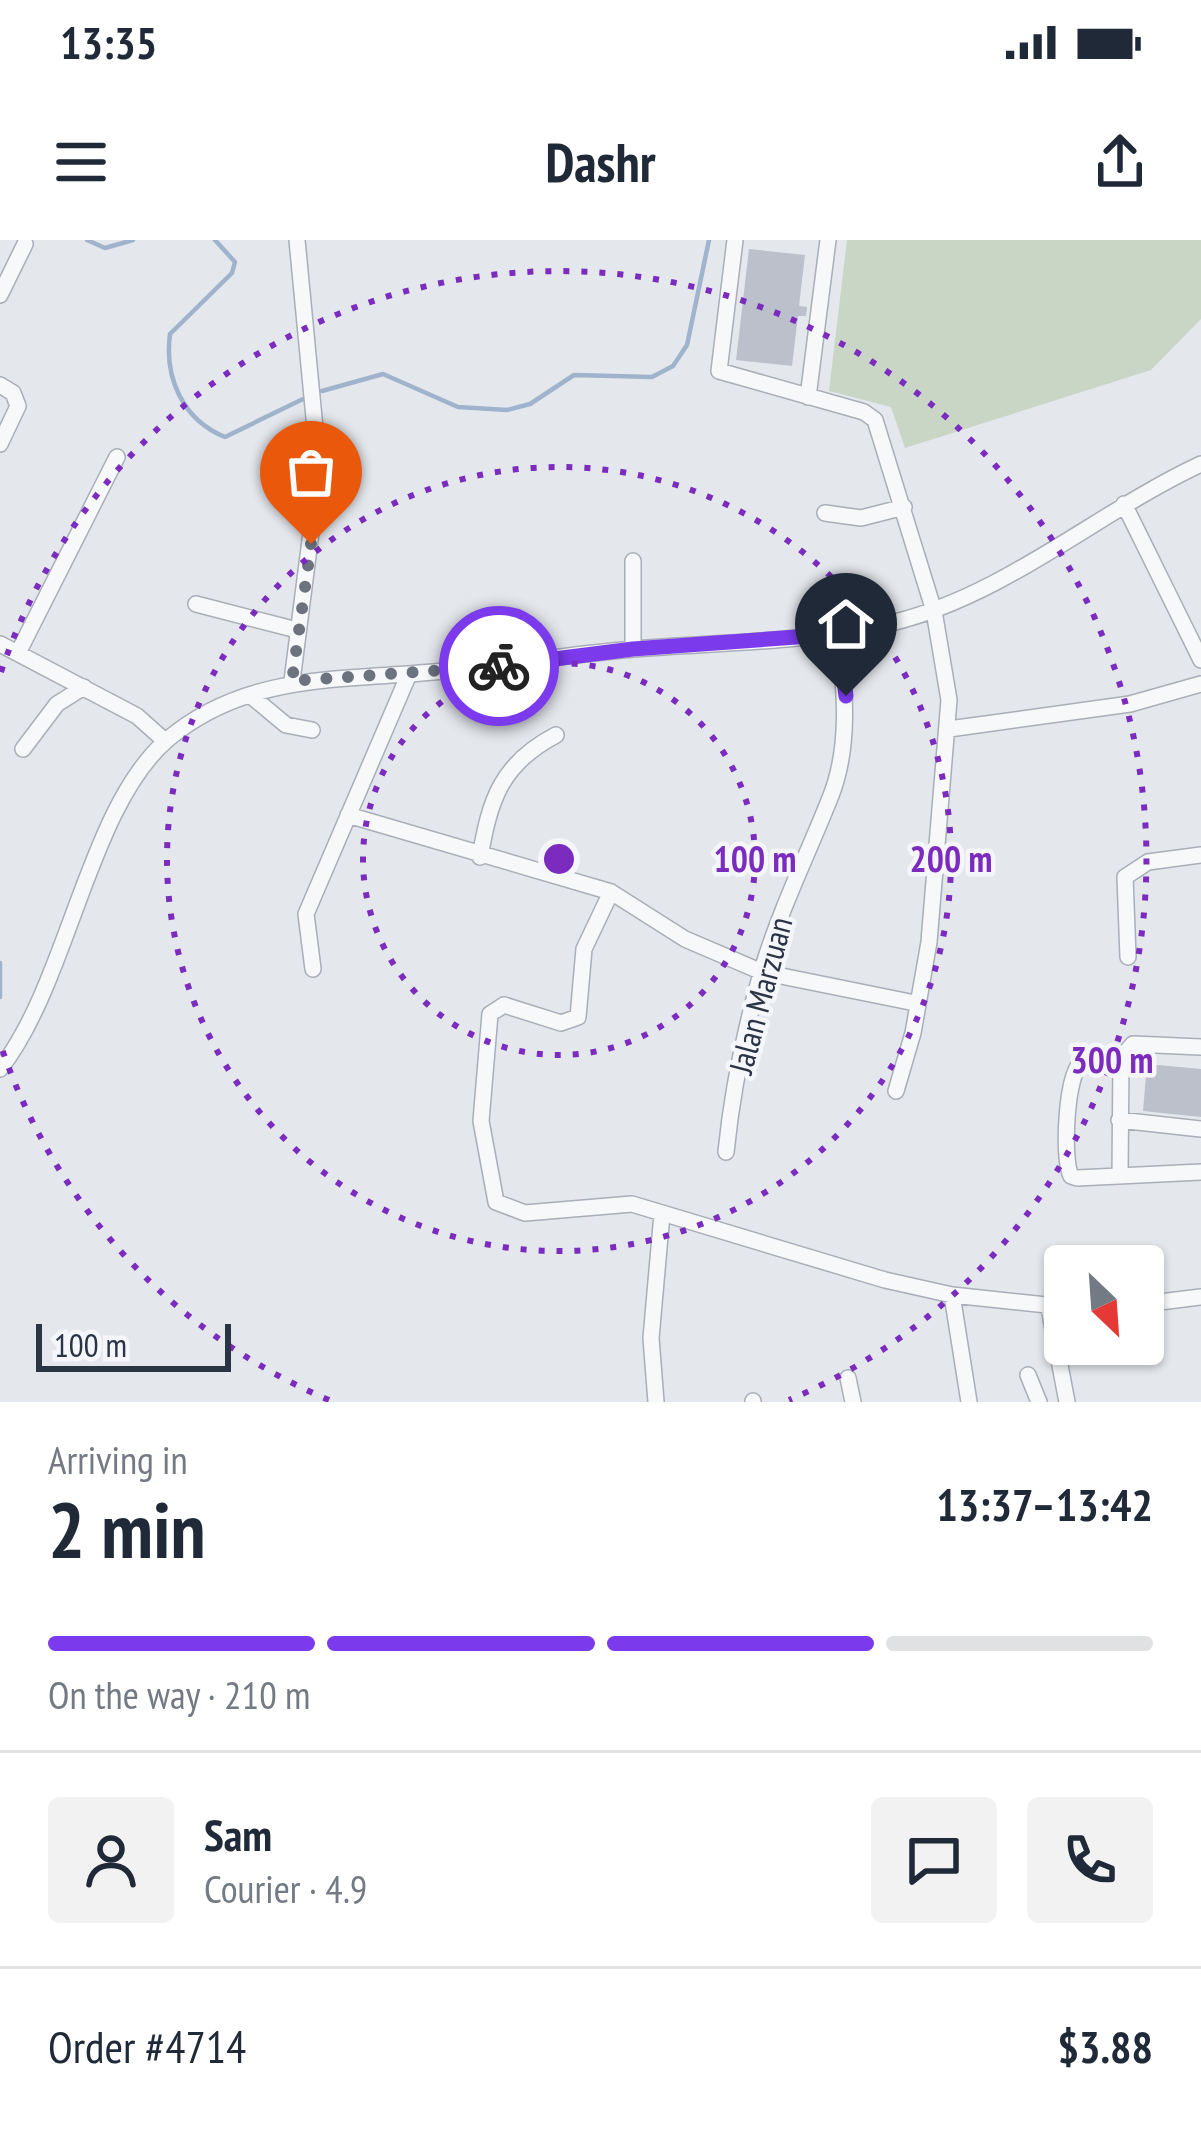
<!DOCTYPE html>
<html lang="en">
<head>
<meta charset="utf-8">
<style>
  :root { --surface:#fff; --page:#f2f2f3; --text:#1f2937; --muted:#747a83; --line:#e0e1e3; --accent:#7c3aed }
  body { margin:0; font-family:"PT Sans Narrow",sans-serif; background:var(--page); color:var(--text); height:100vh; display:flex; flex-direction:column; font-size:45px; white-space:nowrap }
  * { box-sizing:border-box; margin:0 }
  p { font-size:39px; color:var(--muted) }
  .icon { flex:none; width:66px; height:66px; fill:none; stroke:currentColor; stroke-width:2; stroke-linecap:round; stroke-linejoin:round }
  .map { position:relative; height:1162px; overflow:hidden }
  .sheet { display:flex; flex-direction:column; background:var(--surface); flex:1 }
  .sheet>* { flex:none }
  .needle { width:78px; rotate:155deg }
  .fabs { position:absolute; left:1044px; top:1005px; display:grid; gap:24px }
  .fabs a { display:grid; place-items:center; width:120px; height:120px; border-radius:12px; background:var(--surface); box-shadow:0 3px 9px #0004; font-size:60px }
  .scale { position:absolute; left:36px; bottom:30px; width:195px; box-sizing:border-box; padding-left:12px; border:6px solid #2b3445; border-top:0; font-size:33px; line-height:42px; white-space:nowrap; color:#2b3445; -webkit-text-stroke:9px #f4f6f9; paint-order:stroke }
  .pin { position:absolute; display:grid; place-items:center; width:102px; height:102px; color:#fff; margin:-123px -51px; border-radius:50% 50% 50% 0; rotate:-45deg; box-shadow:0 0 12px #0007 }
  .pin .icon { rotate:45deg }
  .courier { position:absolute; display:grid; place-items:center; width:120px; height:120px; margin:-60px; border:9px solid #7c3aed; border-radius:50%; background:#fff; color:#222; box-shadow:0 3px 15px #0007 }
  .overview em { font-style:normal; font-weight:700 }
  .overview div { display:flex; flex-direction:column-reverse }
  .overview { display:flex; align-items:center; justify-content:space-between; height:204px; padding:0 48px }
  h1 { font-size:78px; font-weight:700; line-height:90px }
  .bar { display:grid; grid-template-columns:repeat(4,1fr); gap:18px 12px; align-content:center; height:144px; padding:0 48px }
  .bar i { height:15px; border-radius:9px; background:var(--line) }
  .bar .current { background:var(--accent) }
  .bar p { grid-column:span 4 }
  .line { display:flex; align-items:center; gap:30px; padding:0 48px; border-top:3px solid var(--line) }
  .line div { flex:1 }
  .round { display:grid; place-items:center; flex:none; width:126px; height:126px; border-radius:12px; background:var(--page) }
  .status { display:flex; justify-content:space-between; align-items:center; height:84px; padding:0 60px; background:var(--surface); direction:ltr }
  .status svg { height:33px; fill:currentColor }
  header { display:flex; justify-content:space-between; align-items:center; height:156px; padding:0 48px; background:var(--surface); font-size:54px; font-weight:700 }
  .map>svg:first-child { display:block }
  .pitch { fill:#c9d6c5 }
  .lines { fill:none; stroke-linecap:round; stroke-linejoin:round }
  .stream { stroke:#9fb4cc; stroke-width:4.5 }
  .building { fill:#bbc0ca }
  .minor-casing { stroke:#a9aeb7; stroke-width:18 }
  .minor { stroke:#f7f8fa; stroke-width:15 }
  .done { stroke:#6c737f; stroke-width:12; stroke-dasharray:0 21.6 }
  .route { stroke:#7c3aed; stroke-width:15 }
  .ring { fill:none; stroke:#7b2cbf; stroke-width:6; stroke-dasharray:6 12 }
  .labels { text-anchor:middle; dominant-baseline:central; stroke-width:9; stroke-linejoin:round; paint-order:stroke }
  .street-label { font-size:33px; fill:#2b3445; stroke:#f4f6f9 }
  .centre { fill:#7b2cbf; stroke:#f4f6f9; stroke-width:6 }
  .ring-label { font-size:36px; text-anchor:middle; font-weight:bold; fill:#7b2cbf; stroke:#f4f6f9; stroke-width:9; stroke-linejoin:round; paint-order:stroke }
</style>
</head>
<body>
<div class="status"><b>13:35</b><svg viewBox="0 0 49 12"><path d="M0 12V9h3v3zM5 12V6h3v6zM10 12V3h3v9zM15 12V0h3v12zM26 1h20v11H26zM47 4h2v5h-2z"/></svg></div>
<header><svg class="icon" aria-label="menu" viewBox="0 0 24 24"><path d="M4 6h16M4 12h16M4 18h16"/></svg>Dashr<svg class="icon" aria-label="share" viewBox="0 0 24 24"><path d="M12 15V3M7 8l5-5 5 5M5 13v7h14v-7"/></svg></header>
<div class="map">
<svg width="1201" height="1162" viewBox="0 0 1201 1162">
  <rect width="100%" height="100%" fill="#e4e7ec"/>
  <!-- pitch -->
  <path class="pitch" d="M847 0H1201V79L1151 130 905 208 891 167 829 151Z"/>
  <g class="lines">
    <!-- stream -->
    <path class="stream" d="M87 0 105 8 133 0
      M215 0 235 22 232 33 170 94C164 138 183 180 225 197L303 159
      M322 151 383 134 458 167 507 170 530 164 574 135 652 137 673 126 687 105 709 0
      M0 723V757"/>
  </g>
  <!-- building -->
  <path class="building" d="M749 9 805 15 799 66 807 67 806 76H798L792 126 736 120Z
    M1147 824 1201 829V877L1143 871Z"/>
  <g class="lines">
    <defs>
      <path id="minor" d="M735 0 719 131 864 172 875 180 934 371 949 460 929 702 913 793 896 851
        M0 55 25 4
        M0 145 13 153 18 166 0 204
        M808 157 828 0
        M1124 264 1201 420
        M825 273 861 278 904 267
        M196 364 297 390
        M0 404 137 476 165 501
        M633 409V321
        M18 413 117 217
        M292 441 319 230 297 0
        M250 455 286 485 312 490
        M949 489 1130 464 1201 444
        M23 509 57 464 84 447
        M348 575 611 652 685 699 762 732 915 763
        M480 617C490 559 501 524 556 495
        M611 652 584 709 578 777 561 783 504 765 490 774 481 881 496 962 525 973 632 964 885 1040 952 1055 1065 1067
        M1128 717 1125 637 1148 622 1201 615
        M313 729 306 674 409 434
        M1121 818 1133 804 1201 807
        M0 829C69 741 88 567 168 499 249 431 347 441 444 431 508 425 570 414 634 409 721 402 810 403 895 382 1007 354 1098 272 1201 224
        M1119 880 1201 889
        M726 912C732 852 745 789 762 730 780 670 807 616 830 558 851 507 845 447 838 393
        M1120 936 1121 818C1109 818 1092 816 1082 822 1066 832 1062 919 1071 936L1077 938 1201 932
        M952 1055 969 1162
        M1143 1064 1201 1057
        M1049 1068 1067 1162
        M1028 1135 1039 1162
        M848 1138 853 1162
        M753 1161V1162
        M656 1162 651 1098 662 974"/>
    </defs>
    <!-- minor casing -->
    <use href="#minor" class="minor-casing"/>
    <!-- minor -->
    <use href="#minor" class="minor"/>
  </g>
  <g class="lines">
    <!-- done -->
    <path class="done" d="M311 304 292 441 499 426"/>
    <!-- route -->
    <path class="route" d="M499 426 633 409 838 394 846 456"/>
  </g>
  <!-- distance rings -->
  <g class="ring">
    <circle cx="559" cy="619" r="196"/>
    <circle cx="559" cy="619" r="392"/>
    <path d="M329 1160A588 588 0 0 1 1 806M1 432A588 588 0 1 1 789 1160"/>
  </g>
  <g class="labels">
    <!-- street labels -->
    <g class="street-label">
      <text transform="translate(760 755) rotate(-75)">Jalan Marzuan</text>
    </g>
  </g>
  <circle cx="559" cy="619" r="18" class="centre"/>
  <g class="ring-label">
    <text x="755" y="632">100 m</text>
    <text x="951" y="632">200 m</text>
    <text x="1112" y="833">300 m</text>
  </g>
</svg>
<div class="fabs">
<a><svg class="needle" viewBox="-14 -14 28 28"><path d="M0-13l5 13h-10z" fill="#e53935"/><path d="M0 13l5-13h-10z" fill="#747a83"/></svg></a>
</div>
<div class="scale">100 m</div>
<div class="pin" style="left:311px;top:304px;background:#ea580c"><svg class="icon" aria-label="bag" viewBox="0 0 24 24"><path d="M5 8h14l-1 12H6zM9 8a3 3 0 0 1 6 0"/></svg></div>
<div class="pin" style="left:846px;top:456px;background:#1f2937"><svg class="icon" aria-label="home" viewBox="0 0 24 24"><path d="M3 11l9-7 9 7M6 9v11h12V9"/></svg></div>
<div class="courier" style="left:499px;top:426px"><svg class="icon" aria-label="bike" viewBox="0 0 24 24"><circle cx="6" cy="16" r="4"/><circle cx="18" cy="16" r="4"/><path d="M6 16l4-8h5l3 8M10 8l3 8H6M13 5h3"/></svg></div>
</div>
<section class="sheet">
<div class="overview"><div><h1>2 min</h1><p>Arriving in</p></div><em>13:37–13:42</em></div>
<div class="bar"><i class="current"></i><i class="current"></i><i class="current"></i><i></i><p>On the way · 210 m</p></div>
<div class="line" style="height:216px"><a class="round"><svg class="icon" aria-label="person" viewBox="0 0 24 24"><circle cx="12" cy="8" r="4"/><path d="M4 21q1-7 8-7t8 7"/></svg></a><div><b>Sam</b><p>Courier · 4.9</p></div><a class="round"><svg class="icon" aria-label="chat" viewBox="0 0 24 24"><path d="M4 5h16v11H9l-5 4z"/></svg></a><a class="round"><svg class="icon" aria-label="phone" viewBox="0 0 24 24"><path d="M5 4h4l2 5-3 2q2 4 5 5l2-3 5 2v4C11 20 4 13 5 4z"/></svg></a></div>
<div class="line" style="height:156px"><div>Order #4714</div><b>$3.88</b></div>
</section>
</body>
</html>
